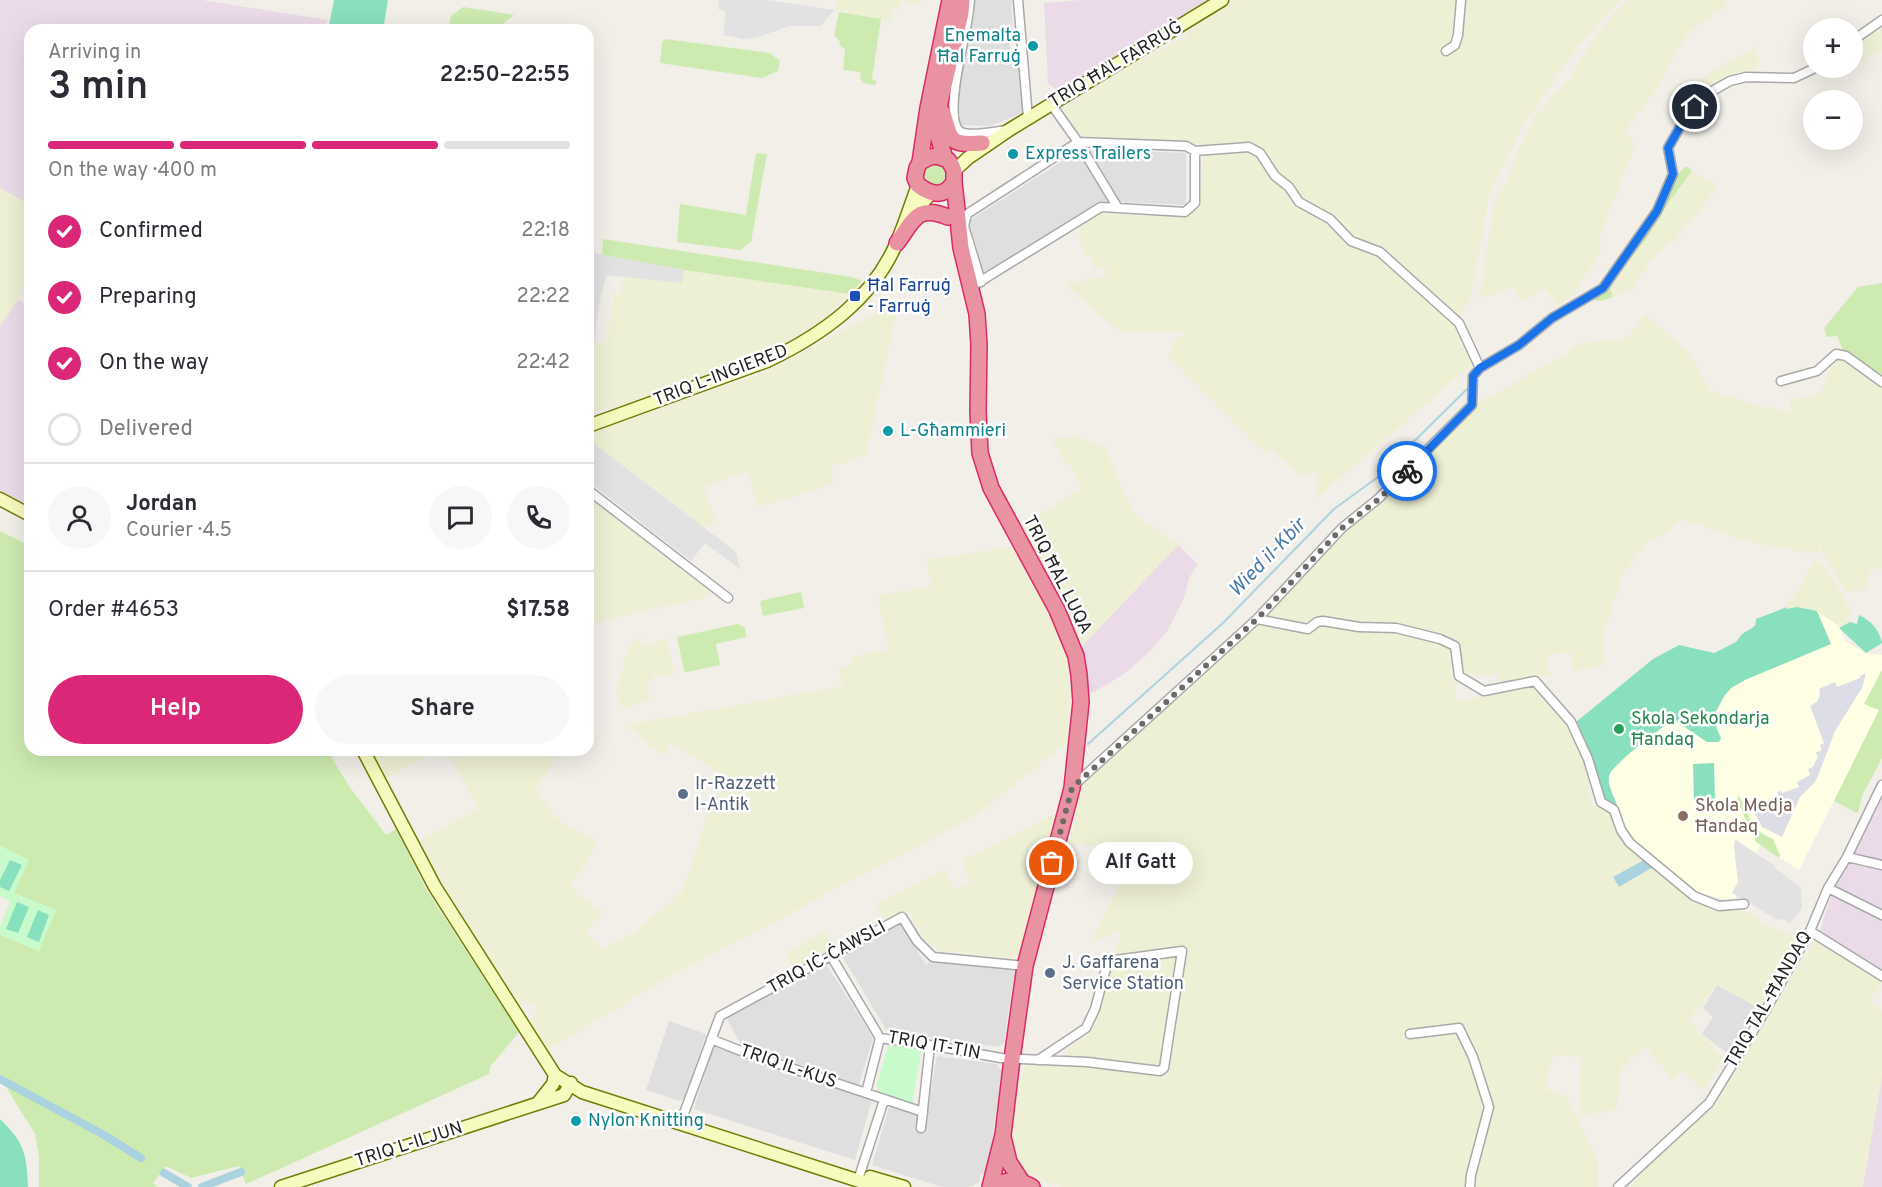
<!DOCTYPE html>
<html lang="en">
<head>
<meta charset="utf-8">
<style>
  :root { --surface:#fff; --page:#f7f7f7; --text:#2b2b33; --muted:#7c7c81; --line:#e1e1e2; --accent:#db2777 }
  body { margin:0; font-family:Overpass,sans-serif; background:var(--page); color:var(--text); height:100vh; display:flex; flex-direction:column; font-size:22px; white-space:nowrap }
  * { box-sizing:border-box; margin:0 }
  p { font-size:20px; color:var(--muted) }
  .icon { flex:none; width:33px; height:33px; fill:none; stroke:currentColor; stroke-width:2; stroke-linecap:round; stroke-linejoin:round }
  .map { position:relative; flex:1; overflow:hidden }
  .panel { position:absolute; left:24px; top:24px; width:570px; height:732px; display:flex; flex-direction:column; background:var(--surface); border-radius:18px; box-shadow:0 6px 24px #0002 }
  .panel>* { flex:none }
  .tools { position:absolute; left:1803px; top:18px; display:grid; gap:12px }
  .tools a { display:grid; place-items:center; width:60px; height:60px; border-radius:50%; background:var(--surface); box-shadow:0 6px 24px #0002; font-size:30px }
  .pin { position:absolute; display:grid; place-items:center; width:51px; height:51px; color:#fff; margin:-26px; border:3px solid #fff; border-radius:50%; box-shadow:0 2px 6px #0007 }
  .courier { position:absolute; display:grid; place-items:center; width:60px; height:60px; margin:-30px; border:4px solid #1a73e8; border-radius:50%; background:#fff; color:#222; box-shadow:0 2px 8px #0007 }
  .bubble { position:absolute; height:42px; border-radius:21px; background:var(--surface); box-shadow:0 6px 24px #0002; font-size:20px; font-weight:600; line-height:42px; text-align:center }
  .overview em { font-style:normal; font-weight:600 }
  .overview div { display:flex; flex-direction:column-reverse }
  .overview { display:flex; align-items:center; justify-content:space-between; height:102px; padding:0 24px }
  h1 { font-size:39px; font-weight:600; line-height:45px }
  .bar { display:grid; grid-template-columns:repeat(4,1fr); gap:9px 6px; align-content:center; height:72px; padding:0 24px }
  .bar i { height:8px; border-radius:4px; background:var(--line) }
  .bar .selected { background:var(--accent) }
  .bar p { grid-column:span 4 }
  .line { display:flex; align-items:center; gap:15px; padding:0 24px; border-top:2px solid var(--line) }
  .line div { flex:1 }
  .round { display:grid; place-items:center; flex:none; width:63px; height:63px; border-radius:32px; background:var(--page) }
  ol { padding:0 24px; list-style:none }
  li { display:flex; align-items:center; gap:18px; height:66px }
  li p { margin-inline-start:auto }
  li .icon { padding:6px; border-radius:50%; background:var(--accent); color:#fff; stroke-width:4 }
  li:last-child { color:var(--muted) }
  li i { width:33px; height:33px; border:3px solid var(--line); border-radius:50% }
  .button { display:flex; gap:12px; margin-top:auto; padding:12px 24px }
  .button a { flex:1; height:69px; border-radius:36px; background:var(--accent); color:#fff; font-size:24px; font-weight:600; line-height:69px; text-align:center }
  .button a+a { background:var(--page); color:var(--text) }
  .map>svg:first-child { display:block }
  .residential { fill:#e0dfdf }
  .industrial { fill:#ebdbe8 }
  .education { fill:#ffffe5 }
  .farmland { fill:#eef0d5 }
  .grass { fill:#cdebb0 }
  .park { fill:#c8facc }
  .pitch { fill:#88e0be }
  .parking { fill:#e2e2e2 }
  .plaza { fill:#dddde8 }
  .water { fill:#aad3df }
  .lines { fill:none; stroke-linecap:round; stroke-linejoin:round }
  .stream { stroke:#aad3df; stroke-width:2 }
  .canal { stroke:#aad3df; stroke-width:8 }
  .street-casing { stroke:#a9a9a9; stroke-width:11 }
  .secondary-casing { stroke:#707d05; stroke-width:15 }
  .highway-casing { stroke:#dc2a67; stroke-width:18 }
  .street { stroke:#fff; stroke-width:8 }
  .secondary { stroke:#f7fabf; stroke-width:12 }
  .highway { stroke:#e892a2; stroke-width:15 }
  .done { stroke:#6b6a68; stroke-width:6; stroke-dasharray:0 10.8 }
  .route { stroke:#1a73e8; stroke-width:8 }
  .culture-dot { fill:#0f9aa8; stroke:#fff; stroke-width:2 }
  .transit-dot { fill:#1a4fb4; stroke:#fff; stroke-width:2 }
  .leisure-dot { fill:#2e9e5b; stroke:#fff; stroke-width:2 }
  .service-dot { fill:#5c6f8a; stroke:#fff; stroke-width:2 }
  .education-dot { fill:#8d6e63; stroke:#fff; stroke-width:2 }
  .labels { text-anchor:middle; dominant-baseline:central; stroke-width:5; stroke-linejoin:round; paint-order:stroke }
  .culture-label { font-size:18px; fill:#0d838f; stroke:#fff; text-anchor:start }
  .street-label { font-size:18px; fill:#222; stroke:#fff }
  .transit-label { font-size:18px; fill:#164399; stroke:#fff; text-anchor:start }
  .leisure-label { font-size:18px; fill:#27864d; stroke:#fff; text-anchor:start }
  .service-label { font-size:18px; fill:#4e5e75; stroke:#fff; text-anchor:start }
  .education-label { font-size:18px; fill:#785e54; stroke:#fff; text-anchor:start }
  .water-label { font-size:20px; font-style:italic; fill:#4a7aab; stroke:#fff }
</style>
</head>
<body>
<div class="map">
<svg width="1882" height="1187" viewBox="0 0 1882 1187">
  <rect width="100%" height="100%" fill="#f2efe9"/>
  <!-- residential -->
  <path class="residential" d="M974 0H1011L1013 29 1009 30 1011 55H1018L1023 113 990 126 960 125 958 77Z
    M1081 149 1186 153V205L1100 201 982 276 968 221Z
    M901 923 926 965 931 961 1015 969 1004 1043 999 1047 887 1031 842 956Z
    M825 962 873 1038 859 1085 741 1044 726 1018Z
    M1717 985 1761 1009 1728 1054 1702 1034 1713 1017 1703 1008Z
    M669 1021 706 1034 685 1097 680 1101 646 1090Z
    M713 1046 872 1099 855 1160 694 1109Z
    M937 1056 997 1064 1002 1072 989 1161 985 1174H980V1182L968 1187H942L872 1165 889 1107 920 1116 917 1131 924 1130Z"/>
  <!-- industrial -->
  <path class="industrial" d="M0 0H202L327 20 326 30H30V205H28L0 188Z
    M1081 0H1215L1062 91 1056 89 1048 83 1044 3Z
    M18 300 30 307V507L0 491V326Z
    M1178 545 1198 564 1189 578 1184 598 1168 630 1152 649 1127 672 1094 692 1088 693 1081 647Z
    M1882 797V983L1817 940 1835 884Z
    M1882 1069V1187H1862Z"/>
  <!-- education -->
  <path class="education" d="M1817 611 1844 629 1842 633 1845 641 1866 653 1882 655V670L1865 703 1880 710 1799 870 1760 845 1756 853 1765 859 1733 901 1698 893 1648 854 1634 840 1625 825 1609 783 1610 771 1615 765 1633 750 1673 719 1707 742 1721 738 1716 726 1718 725 1715 713 1731 688 1745 680 1713 653 1736 642 1742 634 1755 626 1756 619Z"/>
  <!-- farmland -->
  <path class="farmland" d="M839 0H923L921 4 900 1 899 11H892L891 21 834 10Z
    M1237 0H1620L1571 55 1521 128 1518 136 1489 197 1470 301 1456 318 1472 364 1317 498V471L1301 477 1271 449 1266 454 1168 356 1174 343 1185 332H1119L1065 284 1107 276 1106 267 1093 269 1090 255 1083 256 1079 228 1099 214 1187 217 1199 206 1204 147 1179 139 1173 141 1084 137 1076 130 1063 109 1128 67 1184 38 1192 28Z
    M1628 0H1728L1727 4 1688 33 1652 95 1624 132 1635 145 1599 237 1601 251 1576 291 1560 306 1543 288 1523 302 1512 288 1479 299 1495 199 1507 182 1517 151 1535 116 1570 78 1597 33Z
    M1882 23V50L1853 64 1852 46Z
    M1756 47 1760 67 1732 75 1701 95 1688 109 1681 105 1706 75Z
    M1692 171 1717 185 1703 207 1675 239 1647 263 1648 266 1633 288 1613 297 1610 289 1621 269Z
    M0 188 30 205V275L14 306 0 326Z
    M684 270 850 294 826 317 807 332 772 353 622 408 610 407 588 413V342L607 343 614 293 621 295 623 277 681 283Z
    M894 304 896 315 866 455 831 467 833 484 758 507 747 472 704 487 716 523 703 527 588 439V433L760 374Z
    M1646 314 1689 354 1711 391 1747 402 1791 413 1789 400 1820 394 1829 371 1837 359 1845 360 1882 387V568L1869 571 1867 590 1845 592 1820 547 1817 552 1808 553 1750 542 1681 519 1667 533 1649 539 1623 574 1602 638 1606 664 1573 672 1572 652 1545 655 1551 676 1528 678 1496 686 1497 670 1492 674V676L1470 674 1459 668 1457 643 1329 618 1307 626 1263 614 1352 526 1373 508 1478 403 1563 356 1577 344 1627 339Z
    M1077 436 1104 447 1135 515 1179 544 1081 647 1053 583 1020 528 1083 486 1051 439Z
    M588 495 708 589 707 597 591 623 588 621Z
    M1012 547 1047 608 1069 658 1070 721 1067 742 977 815 667 978 548 1050 527 1022 539 1011 533 1003 516 1005 417 841 478 809 446 750H561L536 789 556 818 598 843 570 887 602 912 586 933 603 949 625 936 632 934 683 891 713 795 717 797 724 787 720 784 725 777 671 743 663 756 626 725 843 686 839 667 852 665V657L889 649 877 595 932 587 926 560Z
    M1815 561 1822 564 1836 584 1846 604 1851 609 1848 620 1850 622 1840 627 1817 611 1785 610 1787 607 1785 602 1792 599Z
    M1254 623 1306 631 1321 624 1396 631 1448 647 1457 702 1530 685 1566 725 1585 765 1591 805 1602 807 1613 814 1617 833 1644 860 1695 899 1721 911 1745 910 1768 926 1793 935V948L1761 1009 1717 985 1688 1020 1724 1059 1704 1091 1682 1071 1672 1080 1645 1046 1621 1069 1617 1109 1580 1117 1581 1057 1553 1055 1545 1089 1564 1094 1598 1160V1187H1063L1030 1175 1019 1165 1010 1145 1014 1084 1029 1063 1066 1058 1069 1045 1082 1042 1096 1024 1121 931 1091 942 1119 887 1136 864 1118 847 1067 844 1073 832 1079 787Z
    M640 639 642 645 668 639 674 676 666 677 664 674 652 676 653 681 646 682 650 701 621 708 617 697V684L620 672 624 673 625 669 620 667 628 650 633 642Z
    M369 750H436L384 779Z
    M1057 813 1056 824 1020 954 1013 959 937 950 925 940 908 911 884 921 876 904 944 869 954 888 972 883 961 860Z
    M825 931 832 944 830 946 832 950 794 971 785 953Z
    M1817 940 1882 982 1870 1002 1882 1011V1077L1863 1187H1631L1639 1174 1716 1104 1812 944Z"/>
  <!-- grass -->
  <path class="grass" d="M463 7 514 15 505 22 501 29 485 30 472 26 471 29 449 25 451 16Z
    M839 12 881 19 872 79 876 81V85L862 83V80L860 79 861 73 860 72 843 70 845 48 841 47 840 42 834 35Z
    M665 39 770 53 780 61 778 71 762 78 660 63 662 42Z
    M756 153 767 154 751 242 740 250 677 242 680 204 746 215Z
    M924 175a12 12 0 1 1 24 0a12 12 0 1 1-24 0Z
    M1686 166 1692 171 1669 202 1647 238 1621 269 1610 289 1613 297 1601 301 1586 299 1604 292 1649 229 1671 192 1677 175Z
    M603 239 852 277 862 281 850 294 684 270 602 255Z
    M1882 283V379L1843 350 1837 336 1827 337 1824 328 1858 287Z
    M0 531 30 546V750H327L349 786 386 835 396 829 426 889 519 1032 490 1067 489 1074 246 1184 239 1166 191 1178 166 1166 153 1183 158 1187H39V1157L35 1134 0 1077V935L39 951 13 893 28 860 0 846Z
    M801 592 804 608 763 616 760 601Z
    M738 624 745 628 746 637 716 644 720 665 687 672 684 671 677 637Z
    M1882 670V758L1862 796 1858 813 1855 812 1834 801 1879 710 1864 704Z
    M1738 795C1753 814 1745 827 1773 839L1780 855 1779 858 1756 842 1738 803Z"/>
  <!-- park -->
  <path class="park" d="M0 846 29 860 14 893 56 910 39 951 0 935V926L10 902 0 896Z
    M893 1044 918 1048 921 1052 912 1103 880 1093 876 1086 888 1047Z"/>
  <!-- pitch -->
  <path class="pitch" d="M334 0H388L383 30H328Z
    M1787 607 1786 609 1797 607 1817 611 1831 644 1745 680 1731 688 1724 696 1715 713 1718 726 1716 727 1721 738 1719 742H1707L1673 719C1661 729 1611 765 1609 776 1607 786 1615 798 1618 808L1602 799 1597 779 1576 722 1653 659 1679 645 1714 653 1736 642 1742 634 1755 626 1756 619Z
    M1859 615C1871 621 1879 629 1882 643L1866 653 1839 628 1850 622 1857 624Z
    M1714 763 1715 799 1694 801 1693 764Z
    M10 860 22 865 9 891 0 887V880Z
    M17 902 29 907 18 933 6 929Z
    M38 910 49 915 39 942 27 937Z
    M0 1119C24 1142 27 1154 28 1187H0Z"/>
  <!-- parking -->
  <path class="parking" d="M719 0H767L834 10 821 26H789L756 38 744 39 723 35 726 11 718 9Z
    M588 252 684 270 682 283 606 275 599 305 594 343 588 342Z
    M588 439 736 552 740 569 705 543 691 561 588 481Z
    M1735 839 1775 866 1774 867 1799 886 1801 889 1802 908 1790 924 1785 920 1776 919 1732 893 1738 882 1734 847Z"/>
  <!-- plaza -->
  <path class="plaza" d="M1866 673 1862 688 1835 731 1818 776 1815 782 1800 797 1782 837 1762 827 1752 807 1756 805 1758 808 1780 800 1777 792 1781 791 1782 793 1799 787 1797 782 1810 775 1808 769 1813 767 1818 756 1815 753 1822 750 1820 745 1824 743 1810 706 1817 702 1820 695 1819 689 1835 682 1837 687 1860 678V676Z"/>
  <!-- water -->
  <path class="water" d="M1644 860 1653 867 1619 887 1613 877Z"/>
  <g class="lines">
    <!-- stream -->
    <path class="stream" d="M1088 744 1223 623 1334 509 1378 477 1467 389"/>
    <!-- canal -->
    <path class="canal" d="M0 1079 104 1135 141 1158
      M164 1173 188 1187
      M202 1187 241 1172"/>
    <defs>
      <path id="street" d="M970 0C969 9 968 19 966 28 963 46 943 121 961 132 971 137 996 131 1007 130
        M1018 0 1028 118
        M1852 41 1882 20
        M1446 51 1455 45 1458 35 1461 0
        M1051 104 1078 142 1118 208
        M981 282 964 226 967 214 1078 142 1186 146 1195 151 1249 147 1260 153 1275 176 1289 187 1299 202 1330 219 1351 241 1380 252 1459 323 1480 368
        M976 284 1101 207 1185 212 1195 203V151
        M1781 381 1817 371 1836 354 1846 356 1882 382
        M588 490 728 598
        M1257 619 1308 629 1317 622 1323 621 1359 627 1396 628 1440 639 1455 646 1459 676 1484 691 1535 681 1571 722 1588 759 1601 802 1614 810 1621 830 1630 843 1694 896 1719 906 1744 904
        M1072 787 1257 619 1342 528 1379 498 1472 405 1473 376 1480 368 1519 345 1552 318 1603 288 1657 211 1673 174 1668 148 1684 120 1707 94 1730 81 1746 77 1794 78 1815 68
        M1847 857 1882 865
        M1828 888 1882 915
        M1810 931 1882 976
        M831 956 880 1038 930 1045 1001 1058 1087 1062 1160 1071 1164 1068 1182 951 1108 961 1095 1009 1086 1028 1038 1060
        M1410 1034 1459 1028 1473 1057 1489 1107 1471 1175 1470 1187
        M711 1039 746 1053 923 1112
        M866 1093 880 1038
        M683 1116 720 1016 902 917 917 941 933 957 1025 966
        M921 1128 930 1045
        M860 1174 884 1100
        M1618 1187 1709 1103 1764 1013 1810 931 1828 888 1847 857 1882 785"/>
      <path id="secondary" d="M954 171 968 158 1009 130 1222 0
        M910 217 931 193
        M588 426 767 361C822 335 873 299 897 242 905 223 911 204 918 185
        M0 499 30 515
        M363 750 435 887 555 1075 582 1092 878 1187
        M538 1103 553 1084 555 1075
        M870 1177 904 1187
        M281 1187 564 1095 571 1083"/>
      <path id="highway" d="M943 113C951 143 951 145 982 143
        M945 158 937 133 940 102 961 13 962 0
        M920 162 928 108 950 0
        M954 182C944 198 931 195 918 185L915 178 917 168 920 162 930 157 937 156 948 160 952 166 954 171V182L961 248 977 314 979 345 978 411 980 453 991 488 1057 610 1076 656 1079 675 1081 702 1072 788 1025 966 1012 1059 1003 1135 990 1187
        M897 243C914 220 917 204 948 217
        M1004 1141 1009 1162 1022 1182
        M992 1187C1005 1179 1019 1179 1032 1187"/>
    </defs>
    <!-- street casing -->
    <use href="#street" class="street-casing"/>
    <!-- secondary casing -->
    <use href="#secondary" class="secondary-casing"/>
    <!-- highway casing -->
    <use href="#highway" class="highway-casing"/>
    <!-- street -->
    <use href="#street" class="street"/>
    <!-- secondary -->
    <use href="#secondary" class="secondary"/>
    <!-- highway -->
    <use href="#highway" class="highway"/>
  </g>
  <g class="lines">
    <!-- done -->
    <path class="done" d="M1052 863 1072 788 1257 619 1342 528 1380 498 1407 471"/>
    <!-- route -->
    <path class="route" d="M1407 471 1472 405 1473 376 1480 368 1519 345 1552 318 1603 288 1657 211 1673 174 1668 148 1684 120 1695 107"/>
  </g>
  <!-- markers -->
  <g class="culture-dot">
    <circle cx="1033" cy="46" r="6"/>
    <circle cx="1013" cy="154" r="6"/>
    <circle cx="888" cy="431" r="6"/>
    <circle cx="576" cy="1121" r="6"/>
  </g>
  <rect class="transit-dot" x="849" y="290" width="12" height="12" rx="3"/>
  <circle class="leisure-dot" cx="1619" cy="729" r="6"/>
  <g class="service-dot">
    <circle cx="683" cy="794" r="6"/>
    <circle cx="1050" cy="973" r="6"/>
  </g>
  <circle class="education-dot" cx="1683" cy="816" r="6"/>
  <g class="labels">
    <!-- culture labels -->
    <g class="culture-label">
      <text x="1021" y="36" text-anchor="end">Enemalta<tspan x="1021" dy="21">Ħal Farruġ</tspan></text>
      <text x="1025" y="154">Express Trailers</text>
      <text x="900" y="431">L-Għammieri</text>
      <text x="588" y="1121">Nylon Knitting</text>
    </g>
    <!-- street labels -->
    <g class="street-label">
      <text transform="translate(1116 65) rotate(-31)">TRIQ ĦAL FARRUĠ</text>
      <text transform="translate(721 376) rotate(-21)">TRIQ L-INGIERED</text>
      <text transform="translate(1057 575) rotate(63)">TRIQ ĦAL LUQA</text>
      <text transform="translate(827 958) rotate(-29)">TRIQ IĊ-ĊAWSLI</text>
      <text transform="translate(1769 1000) rotate(-60)">TRIQ TAL-ĦANDAQ</text>
      <text transform="translate(934 1046) rotate(10)">TRIQ IT-TIN</text>
      <text transform="translate(788 1067) rotate(19)">TRIQ IL-KUS</text>
      <text transform="translate(409 1145) rotate(-18)">TRIQ L-ILJUN</text>
    </g>
    <!-- transit labels -->
    <g class="transit-label">
      <text x="867" y="286">Ħal Farruġ<tspan x="867" dy="21">- Farruġ</tspan></text>
    </g>
    <!-- leisure labels -->
    <g class="leisure-label">
      <text x="1631" y="719">Skola Sekondarja<tspan x="1631" dy="21">Ħandaq</tspan></text>
    </g>
    <!-- service labels -->
    <g class="service-label">
      <text x="695" y="784">Ir-Razzett<tspan x="695" dy="21">l-Antik</tspan></text>
      <text x="1062" y="963">J. Gaffarena<tspan x="1062" dy="21">Service Station</tspan></text>
    </g>
    <!-- education labels -->
    <g class="education-label">
      <text x="1695" y="806">Skola Medja<tspan x="1695" dy="21">Ħandaq</tspan></text>
    </g>
    <!-- water labels -->
    <g class="water-label">
      <text transform="translate(1268 558) rotate(-46)">Wied il-Kbir</text>
    </g>
  </g>
</svg>
<div class="tools">
<a>+</a>
<a>−</a>
</div>
<div class="pin" style="left:1052px;top:863px;background:#ea580c"><svg class="icon" aria-label="bag" viewBox="0 0 24 24"><path d="M5 8h14l-1 12H6zM9 8a3 3 0 0 1 6 0"/></svg></div>
<div class="pin" style="left:1695px;top:107px;background:#1f2937"><svg class="icon" aria-label="home" viewBox="0 0 24 24"><path d="M3 11l9-7 9 7M6 9v11h12V9"/></svg></div>
<div class="courier" style="left:1407px;top:471px"><svg class="icon" aria-label="bike" viewBox="0 0 24 24"><circle cx="6" cy="16" r="4"/><circle cx="18" cy="16" r="4"/><path d="M6 16l4-8h5l3 8M10 8l3 8H6M13 5h3"/></svg></div>
<div class="bubble" style="left:1088px;top:842px;width:105px">Alf Gatt</div>
<section class="panel">
<div class="overview"><div><h1>3 min</h1><p>Arriving in</p></div><em>22:50–22:55</em></div>
<div class="bar"><i class="selected"></i><i class="selected"></i><i class="selected"></i><i></i><p>On the way · 400 m</p></div>
<ol>
<li><svg class="icon" aria-label="check" viewBox="0 0 24 24"><path d="M5 12l5 5 9-10"/></svg>Confirmed<p>22:18</p></li>
<li><svg class="icon" aria-label="check" viewBox="0 0 24 24"><path d="M5 12l5 5 9-10"/></svg>Preparing<p>22:22</p></li>
<li><svg class="icon" aria-label="check" viewBox="0 0 24 24"><path d="M5 12l5 5 9-10"/></svg>On the way<p>22:42</p></li>
<li><i></i>Delivered</li>
</ol>
<div class="line" style="height:108px"><a class="round"><svg class="icon" aria-label="person" viewBox="0 0 24 24"><circle cx="12" cy="8" r="4"/><path d="M4 21q1-7 8-7t8 7"/></svg></a><div><b>Jordan</b><p>Courier · 4.5</p></div><a class="round"><svg class="icon" aria-label="chat" viewBox="0 0 24 24"><path d="M4 5h16v11H9l-5 4z"/></svg></a><a class="round"><svg class="icon" aria-label="phone" viewBox="0 0 24 24"><path d="M5 4h4l2 5-3 2q2 4 5 5l2-3 5 2v4C11 20 4 13 5 4z"/></svg></a></div>
<div class="line" style="height:78px"><div>Order #4653</div><b>$17.58</b></div>
<div class="button"><a>Help</a><a>Share</a></div>
</section>
</div>
</body>
</html>
